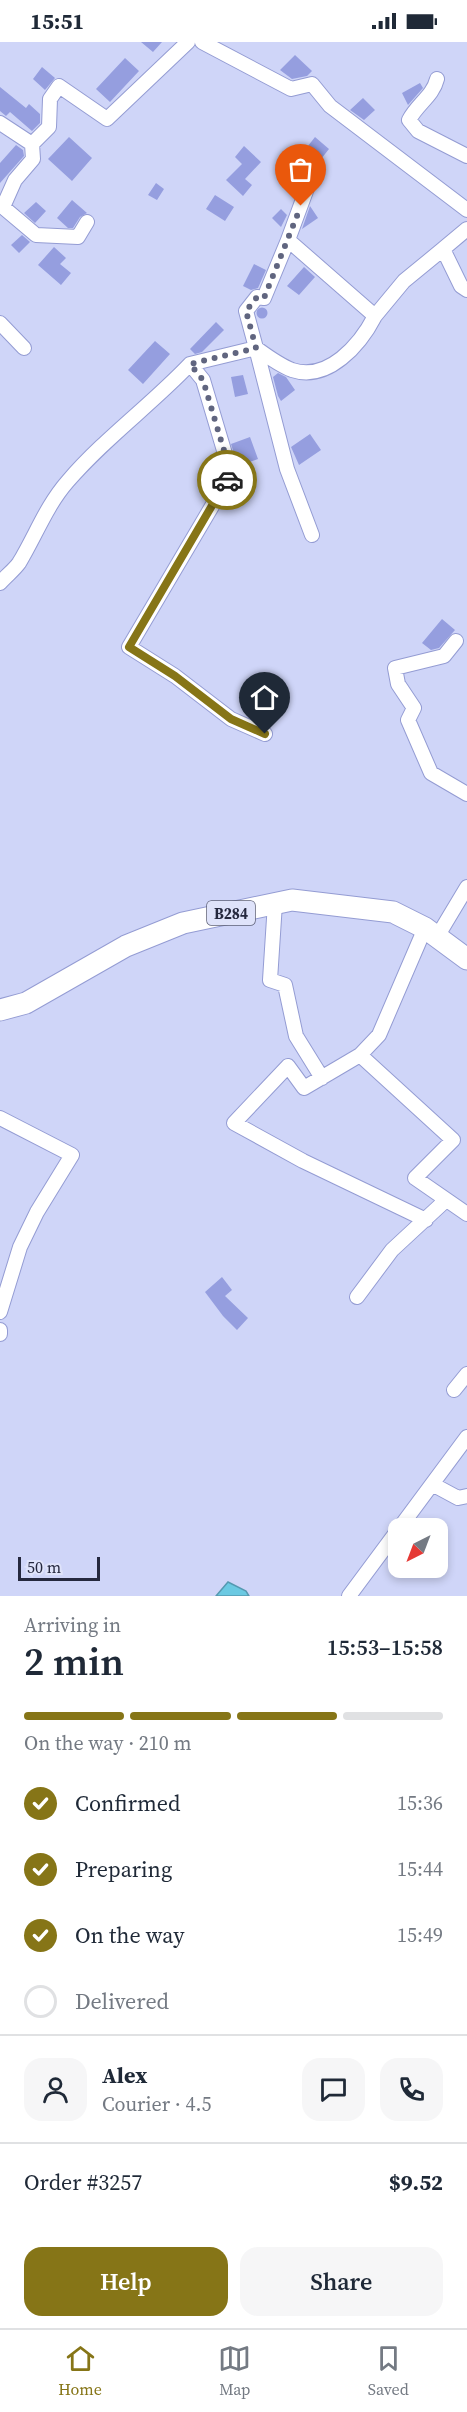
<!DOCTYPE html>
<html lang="en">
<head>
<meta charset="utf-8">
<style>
  :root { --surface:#fff; --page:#f6f6f7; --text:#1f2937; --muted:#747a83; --line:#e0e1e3; --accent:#867517 }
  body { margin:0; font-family:"Source Serif 4",serif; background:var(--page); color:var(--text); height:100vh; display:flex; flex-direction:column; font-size:22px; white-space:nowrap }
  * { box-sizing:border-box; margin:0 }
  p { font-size:20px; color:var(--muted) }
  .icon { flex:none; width:33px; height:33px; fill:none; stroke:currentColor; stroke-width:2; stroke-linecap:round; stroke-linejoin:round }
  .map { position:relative; height:1554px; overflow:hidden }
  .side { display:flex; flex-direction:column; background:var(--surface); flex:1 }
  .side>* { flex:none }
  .needle { width:39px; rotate:222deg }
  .controls { position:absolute; left:388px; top:1476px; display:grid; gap:12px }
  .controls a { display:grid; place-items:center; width:60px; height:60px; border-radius:12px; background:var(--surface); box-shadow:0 3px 9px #0003; font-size:30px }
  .scale { position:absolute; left:18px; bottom:15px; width:82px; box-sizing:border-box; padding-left:6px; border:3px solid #25283e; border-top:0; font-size:16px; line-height:21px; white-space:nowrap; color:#25283e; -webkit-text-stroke:4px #dfe3fa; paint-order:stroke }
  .pin { position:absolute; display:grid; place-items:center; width:51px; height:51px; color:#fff; margin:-62px -26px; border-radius:50% 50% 50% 0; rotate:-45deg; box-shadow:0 0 6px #0007 }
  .pin .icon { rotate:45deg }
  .courier { position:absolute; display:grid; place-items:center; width:60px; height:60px; margin:-30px; border:4px solid #867517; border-radius:50%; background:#fff; color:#222; box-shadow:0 2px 8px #0007 }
  .summary em { font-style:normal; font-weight:600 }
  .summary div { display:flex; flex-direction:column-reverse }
  .summary { display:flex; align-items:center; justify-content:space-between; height:102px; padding:0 24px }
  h1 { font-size:39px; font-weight:600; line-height:45px }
  .bar { display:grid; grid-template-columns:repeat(4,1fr); gap:9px 6px; align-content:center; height:72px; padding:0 24px }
  .bar i { height:8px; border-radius:4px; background:var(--line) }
  .bar .selected { background:var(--accent) }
  .bar p { grid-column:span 4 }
  .line { display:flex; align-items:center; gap:15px; padding:0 24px; border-top:2px solid var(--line) }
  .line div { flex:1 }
  .round { display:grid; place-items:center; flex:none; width:63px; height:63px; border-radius:18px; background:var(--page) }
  ol { padding:0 24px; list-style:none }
  li { display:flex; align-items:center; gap:18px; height:66px }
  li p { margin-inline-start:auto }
  li .icon { padding:6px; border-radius:50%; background:var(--accent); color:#fff; stroke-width:4 }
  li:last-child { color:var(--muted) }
  li i { width:33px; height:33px; border:3px solid var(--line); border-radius:50% }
  .primary-button { display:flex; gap:12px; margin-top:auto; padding:12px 24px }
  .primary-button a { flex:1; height:69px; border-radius:18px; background:var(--accent); color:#fff; font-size:24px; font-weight:600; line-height:69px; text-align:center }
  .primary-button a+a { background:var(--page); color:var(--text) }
  .status { display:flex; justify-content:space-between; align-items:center; height:42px; padding:0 30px; background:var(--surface); direction:ltr }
  .status svg { height:16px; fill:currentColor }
  .dock { display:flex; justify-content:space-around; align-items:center; height:84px; border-top:2px solid var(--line); background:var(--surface); font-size:16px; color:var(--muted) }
  .dock a { display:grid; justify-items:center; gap:3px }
  .dock .selected { color:var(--accent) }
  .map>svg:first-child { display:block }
  .water { fill:#6bc9e2; stroke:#5699b1; stroke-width:1.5 }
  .building { fill:#959edf }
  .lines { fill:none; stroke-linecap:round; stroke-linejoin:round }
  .minor-casing { stroke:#949cd3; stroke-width:16 }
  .primary-casing { stroke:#949cd3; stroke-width:23 }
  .minor { stroke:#fff; stroke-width:14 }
  .primary { stroke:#fff; stroke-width:21 }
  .done { stroke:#60657f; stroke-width:6; stroke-dasharray:0 10.8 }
  .route { stroke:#867517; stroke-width:8 }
  .labels { text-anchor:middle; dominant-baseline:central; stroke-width:4.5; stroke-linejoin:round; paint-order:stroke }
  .shield { fill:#dfe3fa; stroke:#5d6076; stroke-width:1.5 }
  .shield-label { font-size:15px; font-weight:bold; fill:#25283e }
</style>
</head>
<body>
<div class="status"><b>15:51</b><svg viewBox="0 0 49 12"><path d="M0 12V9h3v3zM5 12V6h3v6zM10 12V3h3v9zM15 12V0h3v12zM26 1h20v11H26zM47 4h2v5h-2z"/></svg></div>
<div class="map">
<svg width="467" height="1554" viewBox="0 0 467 1554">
  <rect width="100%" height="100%" fill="#cfd5f8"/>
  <!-- water -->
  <path class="water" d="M228 1540 246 1549 249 1554H216Z"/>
  <!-- building -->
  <path class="building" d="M141 0H162L153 10Z
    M295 13 312 29 307 34 292 37 280 28Z
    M125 16 139 29 110 60 96 47Z
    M42 25 55 36 45 48 33 37Z
    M420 41 423 46 408 63 402 51Z
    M0 45 26 66 29 62 40 72V81L32 89 10 70 6 74 0 69Z
    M363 56 375 68 364 78 350 68Z
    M69 95 92 116 72 139 48 117Z
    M315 95 329 107 317 122 312 121 301 113Z
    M16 103 23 108 24 114 0 141V121Z
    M244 104 261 120 245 137 252 143 243 154 226 138 242 122 235 115Z
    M156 141 164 147 157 158 148 153Z
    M215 153 234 165 225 179 206 167Z
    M72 158 87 171 80 175 73 186H68L57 176Z
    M36 160 46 169 35 181 24 171Z
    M310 164 318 176 302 187Z
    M281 167 287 173 281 185 272 176Z
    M22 193 30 200 19 211 11 203Z
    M54 205 66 216 60 222 71 231 61 243 38 223Z
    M254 222 266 228 258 246 251 248 243 244Z
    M304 225 315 235 299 253 287 244Z
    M256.5 271a5.5 5.5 0 1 1 11 0a5.5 5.5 0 1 1-11 0Z
    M216 280 224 288 202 310 195 312 190 307Z
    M155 299 170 312 143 342 128 328Z
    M278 331 286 335 295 348 281 359 278 354 273 335Z
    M243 333 248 352 235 355 231 335Z
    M310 392 321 408 299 423 291 405Z
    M250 395 258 417 238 424 231 402Z
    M442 577 455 588 439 606 431 608 422 601Z
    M222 1235 232 1248 225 1254 248 1276 237 1288 223 1274 205 1250Z"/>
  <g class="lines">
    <defs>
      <path id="minor" d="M202 0 291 47 312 42 330 64 467 168
        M437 37C433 54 417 62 409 78L418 89 467 114
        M0 81 32 102 49 85 50 57 59 44 107 77 188 0
        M32 102 33 117 15 138 3 165 36 193 78 195 87 180
        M288 198 313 130
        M443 207 467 187
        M375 274C360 303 328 340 292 328 279 323 267 314 256 306L246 269 257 255 264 256 288 198 375 274 404 239 443 207 461 244 467 248
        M0 281 24 306
        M0 541C6 534 14 528 19 521 36 493 46 464 68 439 105 396 151 363 190 322
        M456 599 444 614 395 626 398 642 414 666 408 678 431 731 467 752
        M265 692 231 677 175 634 129 605 231 432 203 338 190 322 256 306 287 427 312 493
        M275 861 270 938 285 943 296 994 322 1036
        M425 886 379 993 360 1013 453 1098 415 1136 467 1172
        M437 895 467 845
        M360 1013 304 1046 288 1024 234 1081 303 1119 426 1178
        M0 1076 72 1113 37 1170 20 1205 0 1270
        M357 1255 392 1208 446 1158
        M0 1288V1292
        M454 1348 467 1332
        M432 1442 458 1456 467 1454
        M349 1554 467 1395"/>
      <path id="primary" d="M0 968 26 961 126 904 183 881 292 858 393 870 425 886 467 917"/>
    </defs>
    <!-- minor casing -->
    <use href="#minor" class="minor-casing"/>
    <!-- primary casing -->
    <use href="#primary" class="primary-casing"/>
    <!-- minor -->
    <use href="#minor" class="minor"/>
    <!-- primary -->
    <use href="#primary" class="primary"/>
  </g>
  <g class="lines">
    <!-- done -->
    <path class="done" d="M227 438 231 432 203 338 190 322 256 306 246 269 257 255 264 256 301 164"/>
    <!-- route -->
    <path class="route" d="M227 438 129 605 175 634 231 677 265 692"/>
  </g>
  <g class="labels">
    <!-- shield labels -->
    <rect class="shield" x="207" y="859" width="48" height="24" rx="4.5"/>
    <g class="shield-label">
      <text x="231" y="871">B284</text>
    </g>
  </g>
</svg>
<div class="controls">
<a><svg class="needle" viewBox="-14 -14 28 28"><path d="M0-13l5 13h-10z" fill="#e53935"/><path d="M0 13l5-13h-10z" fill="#747a83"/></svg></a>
</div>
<div class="scale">50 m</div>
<div class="pin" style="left:301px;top:164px;background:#ea580c"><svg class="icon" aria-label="bag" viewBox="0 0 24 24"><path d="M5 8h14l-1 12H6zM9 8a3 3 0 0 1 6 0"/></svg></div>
<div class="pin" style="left:265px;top:692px;background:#1f2937"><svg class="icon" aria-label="home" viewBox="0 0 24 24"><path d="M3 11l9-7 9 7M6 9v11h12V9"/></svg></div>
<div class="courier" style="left:227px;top:438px"><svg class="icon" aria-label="car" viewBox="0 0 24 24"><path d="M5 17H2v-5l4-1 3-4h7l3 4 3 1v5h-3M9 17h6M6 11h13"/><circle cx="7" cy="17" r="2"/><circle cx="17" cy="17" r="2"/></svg></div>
</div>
<section class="side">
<div class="summary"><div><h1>2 min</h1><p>Arriving in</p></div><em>15:53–15:58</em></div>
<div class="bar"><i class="selected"></i><i class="selected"></i><i class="selected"></i><i></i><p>On the way · 210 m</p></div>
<ol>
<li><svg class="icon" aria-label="check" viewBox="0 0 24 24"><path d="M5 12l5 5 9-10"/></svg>Confirmed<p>15:36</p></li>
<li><svg class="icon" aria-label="check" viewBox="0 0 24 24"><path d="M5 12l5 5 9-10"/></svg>Preparing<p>15:44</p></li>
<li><svg class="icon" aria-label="check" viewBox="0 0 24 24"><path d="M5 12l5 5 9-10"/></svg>On the way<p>15:49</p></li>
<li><i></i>Delivered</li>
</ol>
<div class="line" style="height:108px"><a class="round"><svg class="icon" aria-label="person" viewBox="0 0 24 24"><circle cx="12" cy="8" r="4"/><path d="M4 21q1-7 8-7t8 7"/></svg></a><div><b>Alex</b><p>Courier · 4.5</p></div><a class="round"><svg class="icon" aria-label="chat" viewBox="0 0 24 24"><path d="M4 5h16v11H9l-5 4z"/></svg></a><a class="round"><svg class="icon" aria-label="phone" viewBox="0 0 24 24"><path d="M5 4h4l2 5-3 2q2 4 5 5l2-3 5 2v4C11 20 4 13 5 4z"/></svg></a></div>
<div class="line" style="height:78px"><div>Order #3257</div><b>$9.52</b></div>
<div class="primary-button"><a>Help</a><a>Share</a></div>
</section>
<nav class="dock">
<a class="selected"><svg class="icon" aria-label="home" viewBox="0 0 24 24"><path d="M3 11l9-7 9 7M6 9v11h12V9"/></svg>Home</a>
<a><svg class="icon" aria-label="map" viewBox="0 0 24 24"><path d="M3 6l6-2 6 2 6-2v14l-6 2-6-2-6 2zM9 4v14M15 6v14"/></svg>Map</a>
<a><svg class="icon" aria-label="saved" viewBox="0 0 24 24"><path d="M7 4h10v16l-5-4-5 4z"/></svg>Saved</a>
</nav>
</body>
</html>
